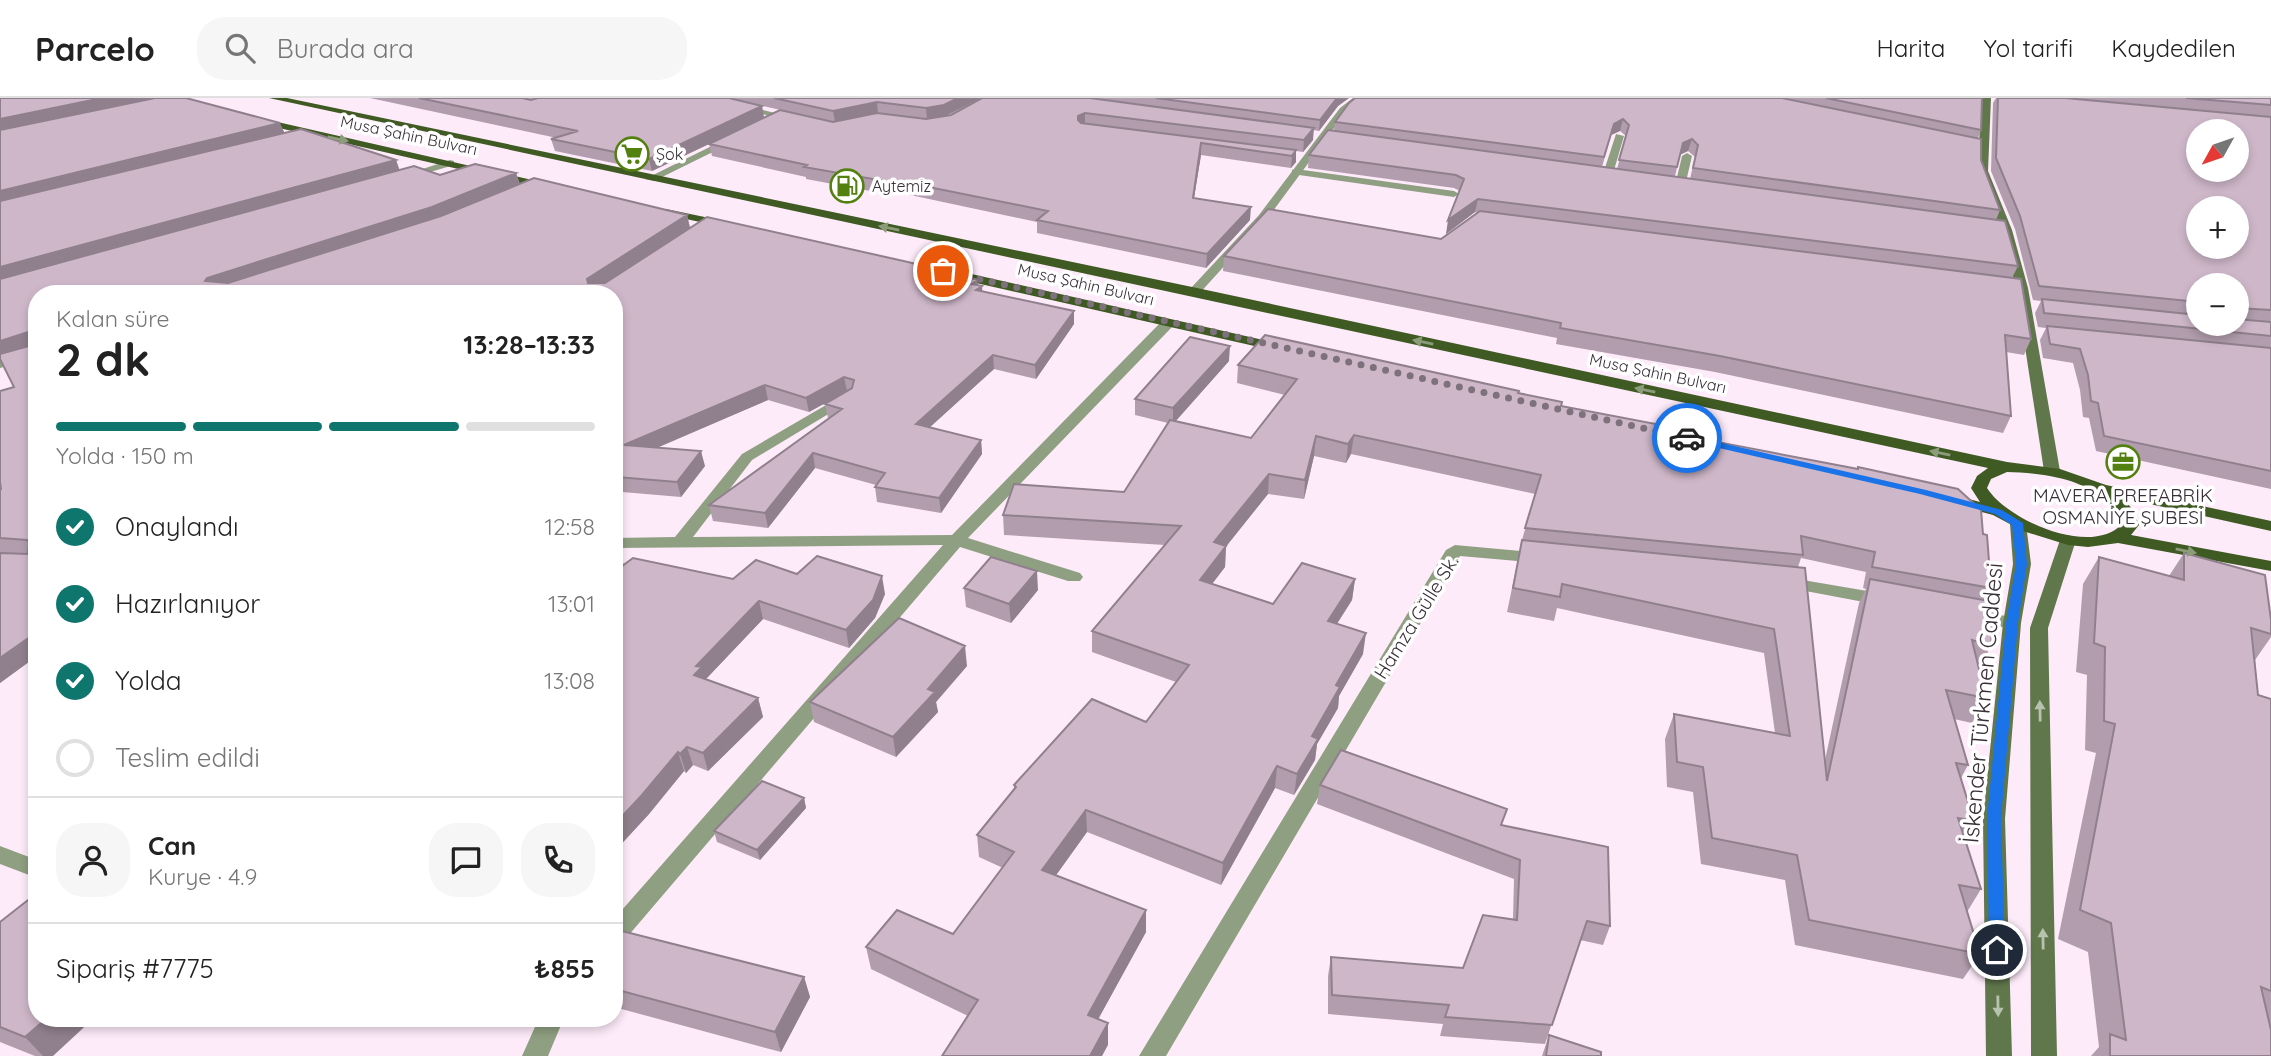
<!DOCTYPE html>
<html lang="tr">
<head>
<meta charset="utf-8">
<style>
  :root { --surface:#fff; --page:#f6f6f6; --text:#222; --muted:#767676; --line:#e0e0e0; --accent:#0f766e }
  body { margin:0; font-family:Quicksand,sans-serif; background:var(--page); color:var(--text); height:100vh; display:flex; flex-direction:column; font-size:26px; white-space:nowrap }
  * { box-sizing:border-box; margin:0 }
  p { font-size:23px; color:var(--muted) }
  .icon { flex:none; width:38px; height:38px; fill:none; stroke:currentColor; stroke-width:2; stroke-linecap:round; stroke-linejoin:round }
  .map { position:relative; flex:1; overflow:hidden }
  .panel { position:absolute; left:28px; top:187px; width:595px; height:742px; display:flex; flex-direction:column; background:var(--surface); border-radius:28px; box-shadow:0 4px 10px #0003 }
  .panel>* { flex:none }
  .needle { width:46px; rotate:230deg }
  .buttons { position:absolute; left:2186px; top:21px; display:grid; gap:14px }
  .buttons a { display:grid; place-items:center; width:63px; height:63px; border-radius:50%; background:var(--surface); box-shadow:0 4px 10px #0003; font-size:35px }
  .pin { position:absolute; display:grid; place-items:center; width:60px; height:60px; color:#fff; margin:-30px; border:4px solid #fff; border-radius:50%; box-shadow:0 2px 7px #0007 }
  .courier { position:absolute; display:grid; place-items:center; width:70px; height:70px; margin:-35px; border:5px solid #1a73e8; border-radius:50%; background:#fff; color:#222; box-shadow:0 2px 9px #0007 }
  .overview em { font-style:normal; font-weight:700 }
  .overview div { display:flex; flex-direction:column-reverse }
  .overview { display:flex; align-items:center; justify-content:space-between; height:119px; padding:0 28px }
  h1 { font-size:46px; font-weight:700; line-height:52px }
  .bar { display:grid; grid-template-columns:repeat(4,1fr); gap:10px 7px; align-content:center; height:84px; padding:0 28px }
  .bar i { height:9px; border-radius:5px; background:var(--line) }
  .bar .active { background:var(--accent) }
  .bar p { grid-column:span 4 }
  .line { display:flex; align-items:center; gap:18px; padding:0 28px; border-top:2px solid var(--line) }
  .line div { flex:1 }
  .round { display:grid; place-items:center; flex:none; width:74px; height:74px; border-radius:28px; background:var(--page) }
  ol { padding:0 28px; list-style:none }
  li { display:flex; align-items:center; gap:21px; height:77px }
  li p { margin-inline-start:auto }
  li .icon { padding:7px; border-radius:50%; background:var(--accent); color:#fff; stroke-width:4 }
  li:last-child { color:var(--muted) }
  li i { width:38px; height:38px; border:4px solid var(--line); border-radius:50% }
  header { display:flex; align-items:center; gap:42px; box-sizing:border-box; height:98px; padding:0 35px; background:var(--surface); border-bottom:2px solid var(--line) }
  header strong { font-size:33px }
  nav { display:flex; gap:38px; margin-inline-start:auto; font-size:24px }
  .search { width:490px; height:63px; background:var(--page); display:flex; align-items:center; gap:18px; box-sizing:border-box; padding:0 24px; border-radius:28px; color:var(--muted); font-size:26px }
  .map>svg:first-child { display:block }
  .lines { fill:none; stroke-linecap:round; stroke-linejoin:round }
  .minor { fill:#8f9f81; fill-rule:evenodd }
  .tertiary { fill:#8f9f81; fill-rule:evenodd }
  .secondary { fill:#60774b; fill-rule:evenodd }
  .primary { fill:#3f5a23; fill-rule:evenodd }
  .wall { fill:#b19dad; fill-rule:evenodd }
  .shaded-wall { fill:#90808d }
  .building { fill:#ceb7c9; stroke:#90808d; stroke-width:2; fill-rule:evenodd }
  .oneway { fill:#8c9c7b }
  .oneway2 { fill:#b7c2ae }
  .route { fill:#1a73e8 }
  .done { stroke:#7d717b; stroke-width:7; stroke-dasharray:0 12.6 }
  .labels { text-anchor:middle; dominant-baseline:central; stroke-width:7; stroke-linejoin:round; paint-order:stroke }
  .far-street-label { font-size:16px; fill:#382f37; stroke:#fff }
  .far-poi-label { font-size:16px; fill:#382f37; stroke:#fff; text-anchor:start }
  .poi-label { font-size:19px; fill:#382f37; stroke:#fff }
  .street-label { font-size:19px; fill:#382f37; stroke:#fff }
  .near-street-label { font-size:23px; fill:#382f37; stroke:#fff }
</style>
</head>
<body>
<header>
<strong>Parcelo</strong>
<div class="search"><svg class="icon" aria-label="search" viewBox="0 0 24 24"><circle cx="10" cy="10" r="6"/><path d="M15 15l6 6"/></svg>Burada ara</div>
<nav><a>Harita</a><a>Yol tarifi</a><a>Kaydedilen</a></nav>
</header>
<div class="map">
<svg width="2271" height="958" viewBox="0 0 2271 958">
  <rect width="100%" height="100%" fill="#feebfa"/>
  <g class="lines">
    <!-- minor -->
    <path class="minor" d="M697 0H714L799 21 794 24Z
      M1616 36 1624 38 1612 79 1607 82 1602 79Z
      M730 39 735 42 733 44 654 83 645 81Z
      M1687 55 1692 58 1685 88 1680 91 1675 88 1682 58Z
      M450 62 454 63V67L403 82 398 79Z
      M1296 71 1454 93 1459 96 1454 99 1292 76V72Z
      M1168 221 1173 222V228L968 440 1080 475 1083 479 1080 483H1068L960 449 622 845 614 848V821L943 447 614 450V440L675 439 742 356 845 296 850 297 852 300 850 303 752 362 693 439 952 437 1163 222Z
      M37 250V259L0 270V262Z
      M1455 447 1541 455 1550 460 1541 465 1460 458 1166 958H1139L1446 452Z
      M1785 479 1885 496 1894 502 1885 508 1779 488 1776 484Z
      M1971 512 2012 519 2021 525 2012 531 1965 522 1962 518Z
      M0 748 37 762V780L0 766Z
      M539 920H564L548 958H522Z"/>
    <!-- tertiary -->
    <path class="tertiary" d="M1353 0H1364L1346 14 1267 121 1198 197H1190V191L1259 117 1340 10Z"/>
    <!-- secondary -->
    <path class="secondary" d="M1981 0H1991L1988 73 2012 132 2028 190 2060 373 2052 378 2044 373 2016 190 2000 132 1978 73Z
      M2018 421 2026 426 2031 466 2021 525 2005 721 2012 958H1986L1983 721 2003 525 2013 466 2010 426Z
      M2068 437 2076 442 2048 530 2057 958H2031L2030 530 2060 442Z"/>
    <!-- primary -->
    <path class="primary" d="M269 0H287L1197 190 2007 364 2060 371 2106 387 2271 423V433L2123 400 2133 412 2139 427 2131 437 2271 463V473L2118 445 2088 449 2068 447 2023 433 1993 417 1948 405 1946 402 1948 399 1954 397 1980 404 1971 390 1977 378 1988 370ZM2007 374C2049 375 2105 383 2122 426 2092 459 2008 423 1987 390L1991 381Z
      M260 20 550 86 555 89 550 92 257 25V21Z
      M666 111 724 123 730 126 724 129 662 116 660 114Z
      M936 168 1281 246 1288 250 1281 254 932 175V169Z"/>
  </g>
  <!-- wall -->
  <path class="wall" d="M0 0 284 35 396 62 399 72 440 77 516 75 520 86 687 117 690 130 604 185 978 182V187L982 188V193L1074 226 1036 281 994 271 930 329 981 342 982 356 941 415 877 404 875 389 876 387 815 370 768 430 713 423 709 407 828 320 825 306 847 293 809 314 768 302 657 349 705 368 681 399 622 394 614 406V196H37V558L0 585V293L14 289Z
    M370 0H981L947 18 951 17 982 0H1349L1338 8 1319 33 1313 32V42L1303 54 1296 53V64L1291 70 1201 57 1194 100 1250 122 1206 170 1037 135V124L896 94 892 97 806 81V79L712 58 709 46 833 24 750 5 762 8 764 20 652 73 555 53 551 41 557 40Z
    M1355 0H1982L1981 32 1978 40 1981 62 2000 112 1996 122 2018 168 2012 180 2031 241 2024 257 2006 254 2011 318 2003 335 1715 274 1556 246 1557 240 1223 173 1224 158 1441 141 1477 115 1475 114 1446 136 1460 93 1454 90 1308 70 1309 57 1334 32 1335 24ZM1620 33 1626 38 1617 71 1602 69 1611 37ZM1688 53 1695 59 1690 81 1675 78 1680 57Z
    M1996 0H2271V391L2096 353 2089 320 2083 319 2080 292 2073 265 2043 260 2040 242 2046 230 2038 229 2035 215 2041 203 2033 202 2015 131 1991 73 1993 5ZM2198 187H2236V226H2198Z
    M1229 263 1175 324 1251 340 1285 297 1237 285 1238 267 1518 295 1562 308 1660 333 1857 371 1858 369 1983 436 1991 490 1985 502 1991 548 1979 571 1986 600 1972 625 1954 621 1968 667 1961 680 1974 723 1964 739 1981 791 1967 814 1980 856 1963 881 1795 847 1785 782 1701 766 1693 694 1667 689 1665 641 1674 616 1775 635 1764 555 1557 510 1554 523 1507 514 1522 442 1535 396 1351 356 1346 365 1314 358 1304 401 1268 396 1226 448 1225 469 1212 486 1273 506 1355 481 1352 502 1337 526 1363 556 1339 598 1338 610 1317 646 1315 662 1294 697 1275 690 1221 787 1087 734 1056 777 1146 834 1098 921 1108 947 968 918 871 871 866 849 953 836 1003 770 979 759 977 737 1014 692V687L1146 624 1176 584 1092 554V533L1165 447 1004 437 1003 417 1124 394 1168 325 1135 317V301ZM1801 460 1866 474 1863 490 1866 491 1859 505 1825 662 1798 469Z
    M614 455 624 467 733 481 797 476 885 496 875 520 849 550 763 521 706 581 758 600 763 619 708 673 693 667 686 675 684 673 649 716 614 754Z
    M2184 455 2271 522V539L2255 562 2258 597 2271 601V958H2091L2099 949 2088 854 2058 841 2096 655 2085 652 2087 577 2076 574 2083 486 2099 459 2169 478Z
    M964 490 1038 492 1011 525 966 509Z
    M967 568 936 604 938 614 896 659 814 624 810 604Z
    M1320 687 1503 728 1610 828 1603 847 1580 842 1545 946 1440 938 1443 926 1328 916V878L1331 859 1463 870 1513 821 1514 781 1317 706Z
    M804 700 806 710 760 762 717 744 714 733Z
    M0 824 53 958H35L0 944Z
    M614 831 804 879 810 899 781 954 614 909Z
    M1549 937 1601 958H1542Z"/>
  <!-- shaded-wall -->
  <path class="shaded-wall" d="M102 0H157L0 33V21Z
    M958 0H981L945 18 927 21 926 10Z
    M1337 0H1349L1338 8 1319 33 1320 22Z
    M877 4 878 15 835 24 833 13Z
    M762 8 764 20 652 73 649 61Z
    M1085 15V26L1078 34V18Z
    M1623 21 1620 33 1611 37 1601 71 1614 26Z
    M280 25 285 36 0 106V93Z
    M1314 30 1313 42 1303 54 1304 42Z
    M1692 41 1688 53 1679 57 1683 45Z
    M1201 45V57L1192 112 1193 100Z
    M1296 52V64L1291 70 1292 58Z
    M396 62 400 73 0 184V169Z
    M516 75 520 87 436 122 211 196 205 183 207 180Z
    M894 82 896 94 892 97 890 84Z
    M1478 101 1475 114 1446 136 1448 122Z
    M1251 109 1250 122 1206 170 1207 156Z
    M687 117 690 130 591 194 587 181Z
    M978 182V190L982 188 983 201 972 186Z
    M1074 213V226L1036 281 1035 267Z
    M28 234 36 248 0 259V243Z
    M1230 248 1229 263 1173 326V310Z
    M993 257 994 271 918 340 916 326Z
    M844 279 847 293 809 314 806 300Z
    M765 287 768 302 629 362 624 347Z
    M1354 337 1351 356 1346 365 1348 346Z
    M1316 338 1314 358 1304 401 1305 382Z
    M981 342 982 356 941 415 939 400Z
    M701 353 705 368 681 399 677 384Z
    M813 355 815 370 768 430 765 415Z
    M1269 376 1268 396 1213 465 1214 444Z
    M617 379 622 394 614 406V384Z
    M1226 448 1225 469 1199 503 1200 482Z
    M620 456 626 473 614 489V464Z
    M1037 473 1038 492 1011 525 1009 506Z
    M882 478 885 496 875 520 849 550 846 532Z
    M1355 481 1352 502 1325 544 1328 523Z
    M759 503 763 521 705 582 694 577 696 568Z
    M37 534V558L0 585V560Z
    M1366 535 1363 556 1339 598 1338 610 1317 646 1315 662 1294 697 1297 676 1312 638 1336 587Z
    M965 548 967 568 936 604 938 614 896 659 893 639 928 591Z
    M758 600 763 619 708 673 703 655Z
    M687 649 693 667 686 675 680 656Z
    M678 654 684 673 649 716 614 754V727Z
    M1277 668 1275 690 1221 787 1223 765Z
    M804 700 806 710 760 762 757 752Z
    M1086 712 1087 734 1044 794 1042 772Z
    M1146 812V834L1089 938 1088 917Z
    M804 879 810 899 781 954 775 934Z
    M47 920H94L53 958H43L25 939Z
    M1108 925V947L1102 958H1090Z"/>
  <!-- building -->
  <path class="building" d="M0 0H102L0 21Z
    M155 0H186L280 25 0 93V32Z
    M419 0H522L531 2 538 0H729L762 8 649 61 551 41 578 33Z
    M774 0H958L944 7 926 10 877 4 833 13Z
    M982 0H1090L1314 30 1304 42 1085 15 1078 18V22L1081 25 1296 52 1292 58 1201 45 1193 100 1251 109 1207 156 1037 122 1048 113 894 82 890 84 804 69 807 67 709 46 780 12 833 24 877 15 926 21 951 17Z
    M1156 0H1337L1320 22Z
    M1355 0H1782L1981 41V62L2000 112 1693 70 1698 47 1692 41 1683 45 1677 69 1619 62 1629 27 1623 21 1614 26 1604 59 1335 24 1349 5Z
    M1826 0H1982L1981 32Z
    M1998 0H2065L2271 19V212L2236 210V187H2198V204L2039 188 2020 118 1996 60ZM2198 33H2236V72H2198ZM2198 110H2236V149H2198Z
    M2186 0H2271V7Z
    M301 31 396 62 0 169V103Z
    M1328 32 2005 123 2018 168 1478 101 1448 122 1464 81 1456 77 1309 57Z
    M475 66 516 75 432 109 207 180 205 183 228 185 441 118 534 80 687 117 587 181 588 185H605L707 119 908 164 978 182 972 186 982 188 976 192 1074 213 1035 267 993 257 916 326 981 342 939 400 875 389 885 375 813 355 765 415 709 407 842 311 825 306 852 290 854 282 844 279 806 300 765 287 624 347 701 353 677 384 617 379 614 384V196H37V534L0 560V455L28 456 29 444 27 442 0 440V392L1 391 0 384V293L14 289 0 261V256L29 248 32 236 28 234 0 243V181L414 68 440 77Z
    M1268 111 1441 141 1480 113 2021 181 2031 241 2005 237 2011 318 1720 258 1560 230 1561 225 1224 158Z
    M2042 201 2198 217V226H2236V221L2271 224V238L2044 215Z
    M2047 228 2271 250V373L2104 338 2098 305 2091 303 2088 277 2080 251 2050 246Z
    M1265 237 1519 293 1518 295 1562 304 1561 308 1661 327 1660 333 1858 371V369L1958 391 1981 412 1983 436 1987 437 1991 490 1872 469 1875 454 1801 438 1803 457 1525 430 1541 377 1354 337 1348 346 1316 338 1305 382 1269 376 1214 444 1226 448 1200 482 1273 506 1302 465 1355 481 1328 523 1366 535 1336 587 1340 589 1312 638 1318 641 1297 676 1277 668 1223 765 1086 712 1042 772 1146 812 1088 917 1108 925 1090 958H942L978 902 866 849 897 812 953 836 1014 754 977 737 1016 689 1014 687 1092 601 1146 624 1189 567 1092 533 1181 428 1003 417 1014 386 1124 394 1170 322 1251 340 1297 281 1238 267Z
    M1190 239 1230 248 1173 310 1135 301Z
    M1522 442 1805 470 1827 683 1870 481 1994 504 1991 548 1972 542 1986 600 1946 592 1968 667 1956 665 1974 723 1958 720 1981 791 1959 787 1980 856 1809 822 1797 757 1712 740 1703 669 1677 664 1674 616 1790 638 1774 531 1562 486 1560 499 1513 490Z
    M614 455 620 456 614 464Z
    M2184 455 2265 477 2271 522V536L2251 530 2258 597 2271 601V893L2261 889 2271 932V958H2110V936L2126 942 2111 825 2080 812 2115 626 2104 623 2105 549 2094 545 2099 459 2184 482Z
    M817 458 882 478 873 502 846 532 759 503 696 568 702 569 694 577 758 600 703 655 687 649 680 656 678 654 642 697 614 727V474L633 460 733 481 756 462 797 476Z
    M991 459 1037 473 1009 506 964 490Z
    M899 520 965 548 928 591 935 594 893 639 810 604Z
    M1341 652 1507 711 1501 727 1608 749 1610 828 1587 823 1552 927 1445 919 1449 907 1332 897 1331 859 1463 870 1483 817 1517 822 1520 762 1320 687Z
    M762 683 804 700 757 752 714 733Z
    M37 795V920H47L25 939 0 929V824Z
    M614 831 804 879 775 934 614 891Z
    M1549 937 1601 954V958H1546Z"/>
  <!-- one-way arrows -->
  <defs><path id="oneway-solid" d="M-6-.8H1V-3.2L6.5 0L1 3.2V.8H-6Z" transform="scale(1.75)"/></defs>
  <g class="oneway">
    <use href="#oneway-solid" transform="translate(338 41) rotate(12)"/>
    <use href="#oneway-solid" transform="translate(889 130) rotate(-168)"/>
    <use href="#oneway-solid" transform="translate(1423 244) rotate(-168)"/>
    <use href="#oneway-solid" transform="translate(1645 292) rotate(-168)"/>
    <use href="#oneway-solid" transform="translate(1940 355) rotate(-168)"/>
    <use href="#oneway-solid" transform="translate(2186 453) rotate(11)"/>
  </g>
  <g class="oneway2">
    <use href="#oneway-solid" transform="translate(2040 613) rotate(-91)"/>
    <use href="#oneway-solid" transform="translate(2043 841) rotate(-91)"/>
    <use href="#oneway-solid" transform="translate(1998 908) rotate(89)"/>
  </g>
  <!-- route -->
  <path class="route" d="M1687 337 1926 392 2002 412 2023 425 2027 466 2018 525 2001 720 2005 852 2002 857 1997 859 1989 852 1987 720 2006 525 2016 466 2012 427 1995 416 1920 396 1684 342V338Z"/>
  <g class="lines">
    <!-- done -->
    <path class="done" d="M943 173 1687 340"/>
  </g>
  <!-- icons -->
  <defs>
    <symbol id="supermarket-ring" viewBox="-11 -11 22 22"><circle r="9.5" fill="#fff" stroke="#53810f" stroke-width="1.5"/><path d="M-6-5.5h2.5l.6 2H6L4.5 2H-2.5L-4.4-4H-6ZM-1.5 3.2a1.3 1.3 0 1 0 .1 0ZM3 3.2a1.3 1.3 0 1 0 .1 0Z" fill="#53810f"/></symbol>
    <symbol id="fuel-ring" viewBox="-11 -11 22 22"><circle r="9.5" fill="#fff" stroke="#53810f" stroke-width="1.5"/><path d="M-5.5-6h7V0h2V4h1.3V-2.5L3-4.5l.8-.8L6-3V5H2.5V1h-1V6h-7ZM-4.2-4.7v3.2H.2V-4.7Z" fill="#53810f"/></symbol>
    <symbol id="office-ring" viewBox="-11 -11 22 22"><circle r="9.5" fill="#fff" stroke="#53810f" stroke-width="1.5"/><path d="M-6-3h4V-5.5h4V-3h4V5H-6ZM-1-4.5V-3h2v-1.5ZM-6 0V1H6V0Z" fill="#53810f"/></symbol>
  </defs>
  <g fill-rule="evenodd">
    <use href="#supermarket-ring" x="613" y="37" width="38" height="38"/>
    <use href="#fuel-ring" x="828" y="69" width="38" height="38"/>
    <use href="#office-ring" x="2104" y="345" width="38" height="38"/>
  </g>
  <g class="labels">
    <!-- far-street labels -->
    <g class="far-street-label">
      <text transform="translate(409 37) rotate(12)">Musa Şahin Bulvarı</text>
      <text transform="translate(1086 186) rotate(13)">Musa Şahin Bulvarı</text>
      <text transform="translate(1658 275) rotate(12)">Musa Şahin Bulvarı</text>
    </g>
    <!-- far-poi labels -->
    <g class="far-poi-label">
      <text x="656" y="56">Şok</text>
      <text x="872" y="88">Aytemiz</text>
    </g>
    <!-- poi labels -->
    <g class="poi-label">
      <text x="2123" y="397">MAVERA PREFABRİK<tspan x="2123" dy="22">OSMANİYE ŞUBESİ</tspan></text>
    </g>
    <!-- street labels -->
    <g class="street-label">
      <text transform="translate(1416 519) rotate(-58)">Hamza Gülle Sk.</text>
    </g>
    <!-- near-street labels -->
    <g class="near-street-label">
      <text transform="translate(1982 605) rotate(-85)">İskender Türkmen Caddesi</text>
    </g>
  </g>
</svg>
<div class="buttons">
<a><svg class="needle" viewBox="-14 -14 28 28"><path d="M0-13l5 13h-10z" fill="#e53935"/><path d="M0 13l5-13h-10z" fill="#767676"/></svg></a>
<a>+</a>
<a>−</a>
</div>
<div class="pin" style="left:943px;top:173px;background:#ea580c"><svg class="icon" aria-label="bag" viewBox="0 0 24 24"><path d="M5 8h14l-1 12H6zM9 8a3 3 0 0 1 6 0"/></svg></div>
<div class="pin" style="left:1997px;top:852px;background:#1f2937"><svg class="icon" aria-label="home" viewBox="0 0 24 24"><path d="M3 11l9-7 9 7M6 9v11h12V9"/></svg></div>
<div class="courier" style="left:1687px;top:340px"><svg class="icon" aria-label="car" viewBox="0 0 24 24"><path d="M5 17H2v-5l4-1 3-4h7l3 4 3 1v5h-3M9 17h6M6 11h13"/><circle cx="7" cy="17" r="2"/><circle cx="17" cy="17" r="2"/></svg></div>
<section class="panel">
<div class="overview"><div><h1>2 dk</h1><p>Kalan süre</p></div><em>13:28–13:33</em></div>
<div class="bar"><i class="active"></i><i class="active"></i><i class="active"></i><i></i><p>Yolda · 150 m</p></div>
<ol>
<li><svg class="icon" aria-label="check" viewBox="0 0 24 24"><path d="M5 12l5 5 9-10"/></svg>Onaylandı<p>12:58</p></li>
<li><svg class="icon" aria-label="check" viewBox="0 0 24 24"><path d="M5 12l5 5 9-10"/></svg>Hazırlanıyor<p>13:01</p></li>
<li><svg class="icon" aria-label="check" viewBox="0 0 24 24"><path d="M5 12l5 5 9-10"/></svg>Yolda<p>13:08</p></li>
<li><i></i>Teslim edildi</li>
</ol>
<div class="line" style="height:126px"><a class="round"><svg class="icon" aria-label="person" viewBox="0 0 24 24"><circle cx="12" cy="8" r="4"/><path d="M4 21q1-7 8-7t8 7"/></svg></a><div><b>Can</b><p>Kurye · 4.9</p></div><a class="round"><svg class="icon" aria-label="chat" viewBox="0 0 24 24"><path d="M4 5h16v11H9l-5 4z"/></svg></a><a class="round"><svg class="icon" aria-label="phone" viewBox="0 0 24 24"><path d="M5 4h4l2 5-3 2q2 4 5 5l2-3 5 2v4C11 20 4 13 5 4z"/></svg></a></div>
<div class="line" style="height:91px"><div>Sipariş #7775</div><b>₺855</b></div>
</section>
</div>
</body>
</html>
